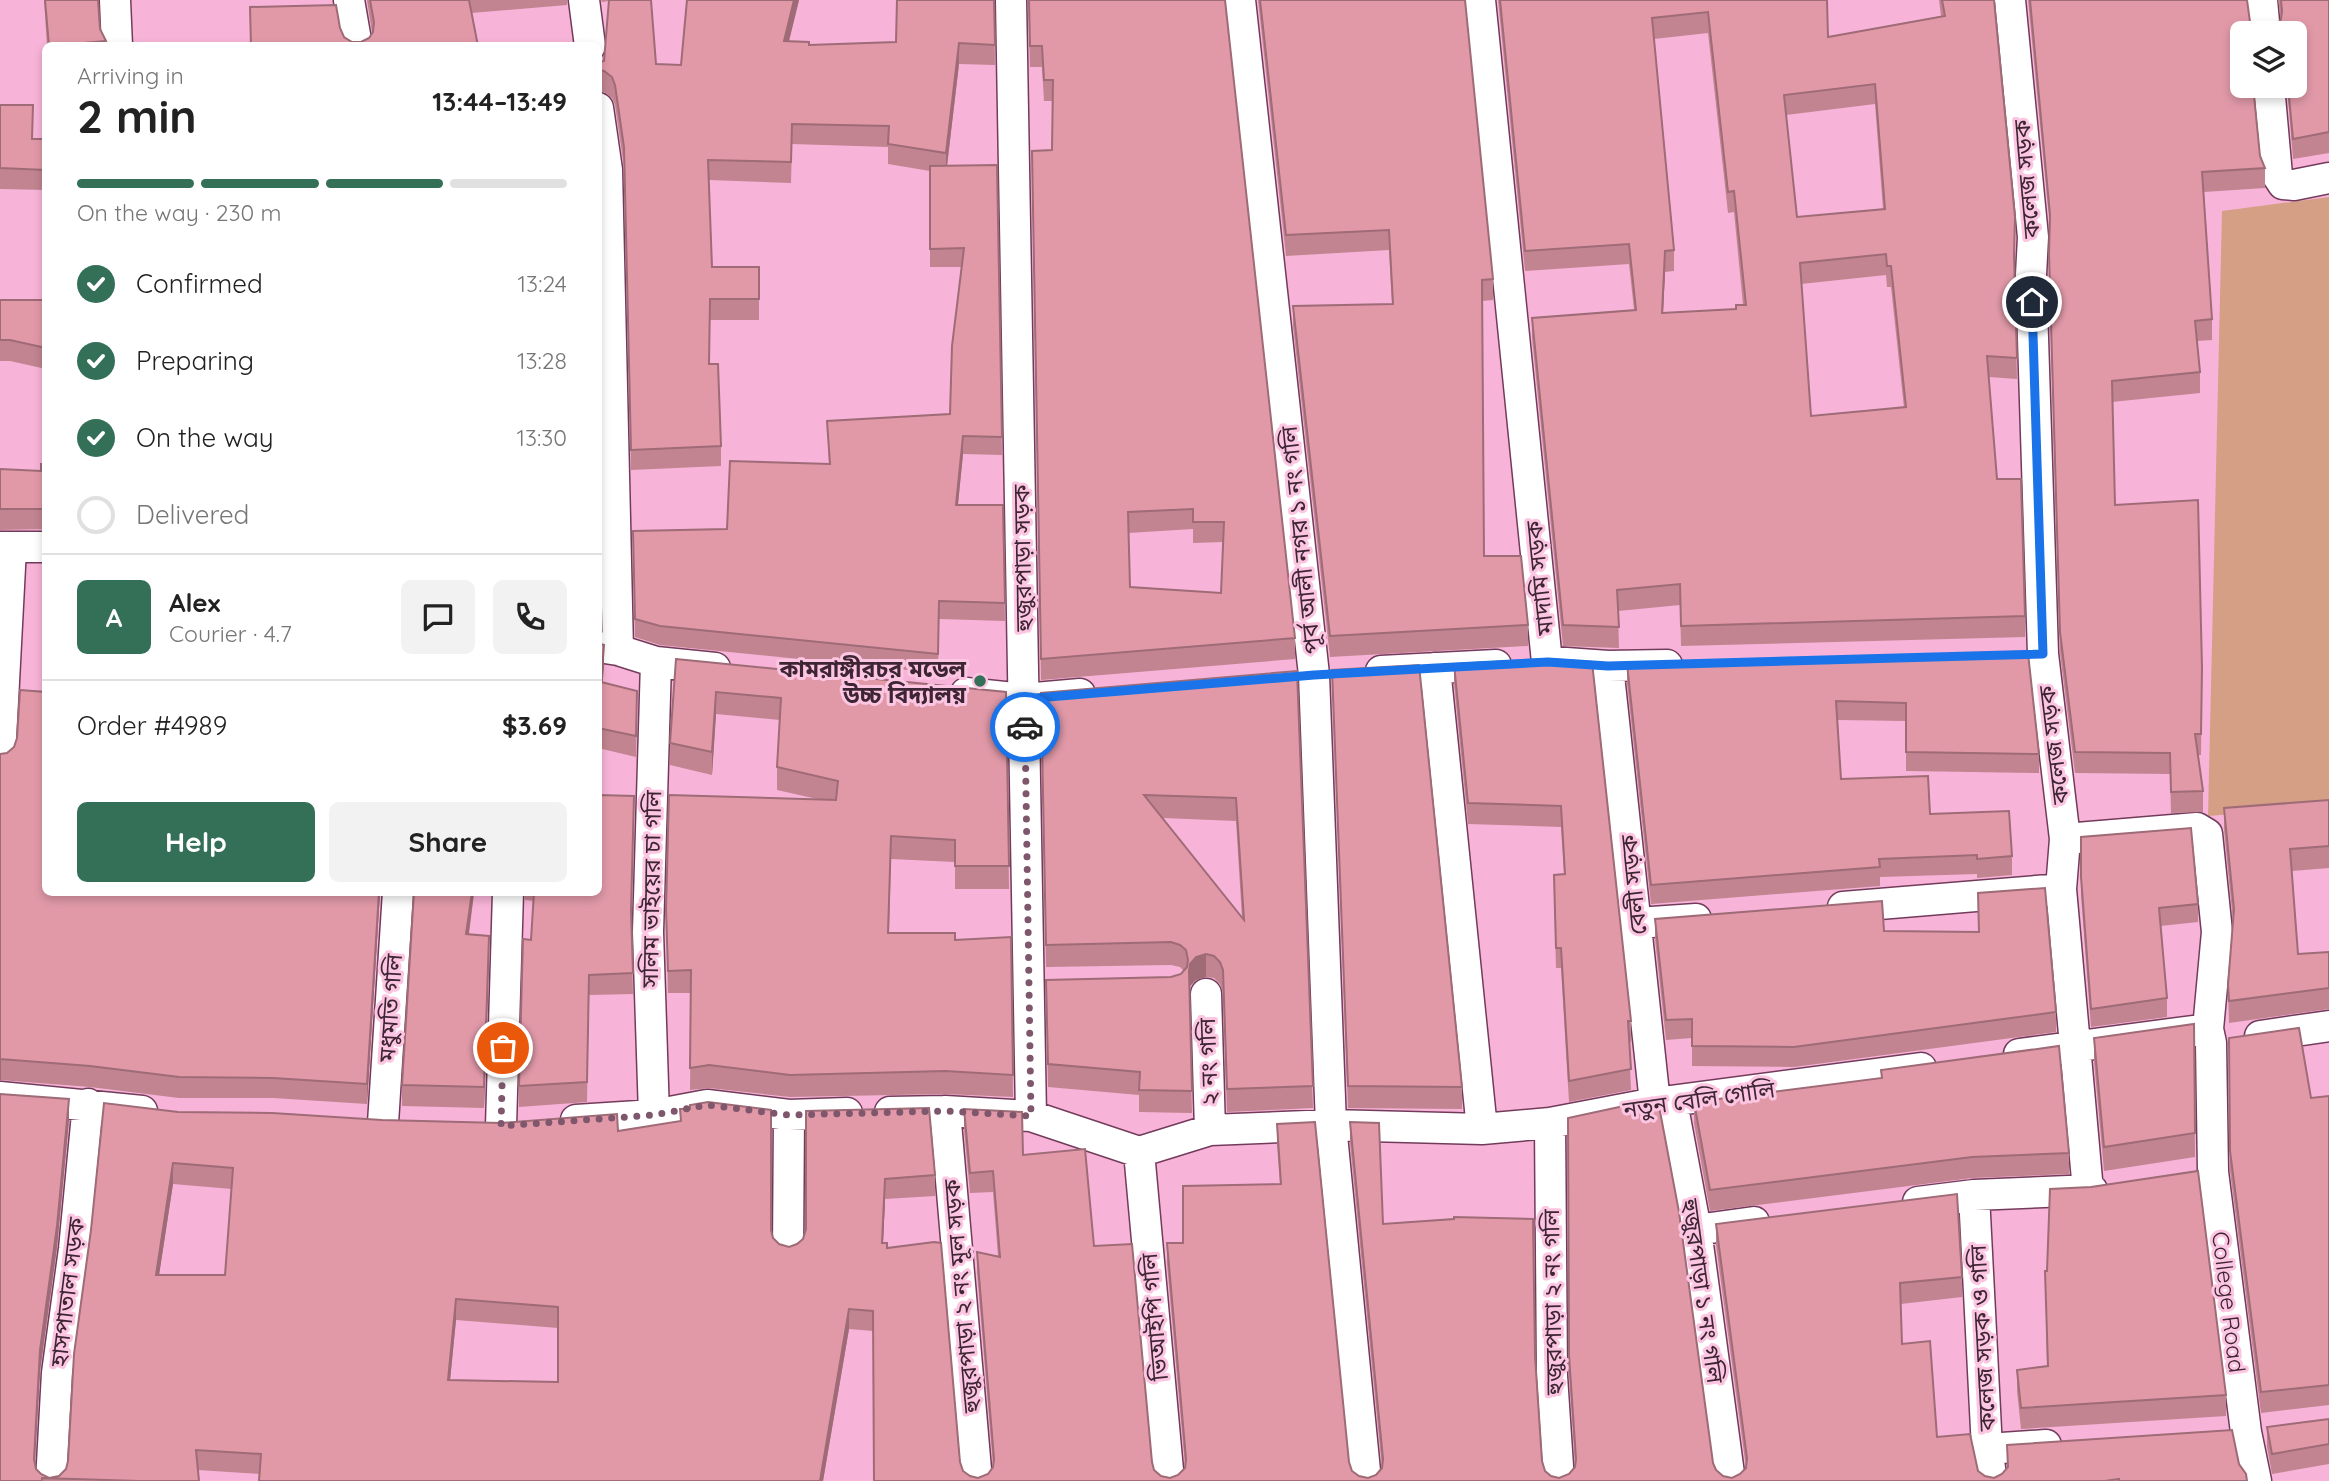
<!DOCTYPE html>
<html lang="en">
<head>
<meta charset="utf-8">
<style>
  :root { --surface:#fff; --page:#f2f2f2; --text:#222; --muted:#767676; --line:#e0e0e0; --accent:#346f58 }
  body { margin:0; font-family:Quicksand,"Noto Sans Bengali",sans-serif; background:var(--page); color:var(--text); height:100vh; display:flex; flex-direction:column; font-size:26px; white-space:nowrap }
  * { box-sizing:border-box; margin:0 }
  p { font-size:23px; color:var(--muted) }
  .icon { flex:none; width:38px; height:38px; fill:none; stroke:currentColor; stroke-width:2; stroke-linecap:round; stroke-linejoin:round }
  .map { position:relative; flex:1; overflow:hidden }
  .panel { position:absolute; left:42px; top:42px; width:560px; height:854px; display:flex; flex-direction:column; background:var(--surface); border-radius:10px; box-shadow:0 4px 10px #0003 }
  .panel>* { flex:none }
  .buttons { position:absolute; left:2230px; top:21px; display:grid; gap:14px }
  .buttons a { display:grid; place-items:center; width:77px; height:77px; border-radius:10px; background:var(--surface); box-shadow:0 4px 10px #0003; font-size:35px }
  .pin { position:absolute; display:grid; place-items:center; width:60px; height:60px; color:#fff; margin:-30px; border:4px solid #fff; border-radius:50%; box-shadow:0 2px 7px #0007 }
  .courier { position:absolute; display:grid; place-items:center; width:70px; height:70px; margin:-35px; border:5px solid #1a73e8; border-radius:50%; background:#fff; color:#222; box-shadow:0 2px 9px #0007 }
  .head em { font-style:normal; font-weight:800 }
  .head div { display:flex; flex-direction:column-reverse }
  .head { display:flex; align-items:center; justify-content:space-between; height:119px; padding:0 35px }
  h1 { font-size:46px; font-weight:800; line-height:52px }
  .bar { display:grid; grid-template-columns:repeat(4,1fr); gap:10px 7px; align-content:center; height:84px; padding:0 35px }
  .bar i { height:9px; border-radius:5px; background:var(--line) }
  .bar .on { background:var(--accent) }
  .bar p { grid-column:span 4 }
  .line { display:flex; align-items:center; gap:18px; padding:0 35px; border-top:2px solid var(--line) }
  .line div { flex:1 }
  .round { display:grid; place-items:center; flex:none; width:74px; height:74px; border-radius:10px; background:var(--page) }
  ol { padding:0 35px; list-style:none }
  li { display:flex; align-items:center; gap:21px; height:77px }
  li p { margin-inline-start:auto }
  li .icon { padding:7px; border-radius:50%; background:var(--accent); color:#fff; stroke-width:4 }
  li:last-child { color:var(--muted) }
  li i { width:38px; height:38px; border:4px solid var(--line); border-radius:50% }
  .button { display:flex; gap:14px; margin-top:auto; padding:14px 35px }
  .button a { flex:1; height:80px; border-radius:10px; background:var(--accent); color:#fff; font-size:28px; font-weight:800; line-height:80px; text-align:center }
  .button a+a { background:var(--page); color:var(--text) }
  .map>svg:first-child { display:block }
  .green { fill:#d59f86 }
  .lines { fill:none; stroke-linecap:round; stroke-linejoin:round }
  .street-casing { stroke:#733b5b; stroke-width:33 }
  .street { stroke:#fff; stroke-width:30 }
  .wall { fill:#c28490; fill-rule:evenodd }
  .shaded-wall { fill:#9e6b76 }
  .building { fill:#e199a8; stroke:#9e6b76; stroke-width:2; fill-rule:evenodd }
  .done { stroke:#7f576d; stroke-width:7; stroke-dasharray:0 12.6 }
  .route { stroke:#1a73e8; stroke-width:9 }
  .poi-dot { fill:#346f58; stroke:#fcc6e2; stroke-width:2.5 }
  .labels { text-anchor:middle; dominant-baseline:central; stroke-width:6; stroke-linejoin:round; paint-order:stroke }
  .street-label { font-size:23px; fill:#3e2533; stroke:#fcc6e2 }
  .poi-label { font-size:23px; font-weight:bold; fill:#3e2533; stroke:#fcc6e2; text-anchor:end }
</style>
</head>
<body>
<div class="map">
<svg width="2329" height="1481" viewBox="0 0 2329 1481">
  <rect width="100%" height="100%" fill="#f7b4d8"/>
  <!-- green -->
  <path class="green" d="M2329 197V806L2208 816 2222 211Z"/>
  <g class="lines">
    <defs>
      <path id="street" d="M115 0 117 46
        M349 0 357 46
        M584 0 590 46
        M1011 0 1031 1116
        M1240 0 1314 675 1331 1125 1366 1481
        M1480 0 1547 662
        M2010 0 2033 237 2031 275 2043 654 2065 839 2197 828 2207 834 2217 932 2208 1029 2211 1043 2213 1172 2246 1432 2256 1481
        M2262 0 2265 33
        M2269 86 2277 175 2283 184 2294 185 2329 178
        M598 108 607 170 618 650
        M0 547H46
        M598 647 618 650 656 662 715 668
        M1552 662 1608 666 1667 665
        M1608 666 1655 1103
        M1435 668 1482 1129
        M1381 671 1496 665
        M966 693 1024 699 1080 694
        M0 758 11 548
        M2061 889 2088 1191
        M1843 907 2061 889 2065 839
        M1637 923 1696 919
        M1206 994 1210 1130
        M2260 1036 2329 1026
        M2019 1054 2208 1029
        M0 1097 142 1111
        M1672 1102 1696 1230 1730 1481
        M945 1111 977 1481
        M890 1112 945 1111 1031 1116 1139 1152 1210 1130 1331 1125 1482 1129 1550 1123 1655 1103 1921 1068
        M654 1115 648 932 656 662
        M576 1120 654 1115 707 1105 789 1115 847 1113
        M383 1123 398 892
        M1550 1123 1552 1376 1559 1481
        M501 1126 508 892
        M1139 1152 1169 1481
        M1974 1195 1987 1449 1992 1481
        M1918 1202 1974 1195 2092 1190
        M1696 1230 1754 1222
        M788 1250 789 1115
        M1987 1449 2046 1445
        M51 1481 57 1373 74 1249 88 1104"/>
    </defs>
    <!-- street casing -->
    <use href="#street" class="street-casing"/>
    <!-- street -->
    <use href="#street" class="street"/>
  </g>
  <!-- wall -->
  <path class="wall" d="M44 0H98L100 29 106 41V46H47Z
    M367 0H567V5L471 13 478 46H250L340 28 344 37 352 42H361L369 38 372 33Z
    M601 0H651L656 64 681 65 799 0 789 41 809 45 896 42 994 0 995 65 959 64 947 166 997 165 1002 455 963 454 958 505H1003L1005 621 939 619 938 673 660 645 635 637 633 550 727 529 829 464 827 421 950 414 962 267H930V171L888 164V147L792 144 791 183 709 180 712 267H759V320H710V364L721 446V466L631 470 624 167 615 105 612 98 604 92 598 91V62L604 61 609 1 602 2Z
    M1028 0 1295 638V659L1041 680 1032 172 1052 150V101H1044L1042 67H1030ZM1193 529V543L1223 542 1221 593 1130 587 1128 533Z
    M1258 0H1465L1493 279V300L1482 301 1484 556 1528 625V646L1330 657 1293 326V306L1392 304 1389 250 1286 256Z
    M1498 0H1827L1828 37 1941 16 1939 0H1994L2015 237 2014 268 2017 379 1989 377 1997 479 2025 616V637L1681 646 1680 605 1618 611 1619 648 1563 646 1532 338V318L1634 310 1629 264 1525 271ZM1708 33 1728 213 1734 212 1743 305 1736 309 1663 313 1665 272 1674 271V250L1654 39ZM1875 104 1883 209 1797 217 1786 115ZM1886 275 1887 287H1891L1904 408 1811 416 1801 284Z
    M2028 0H2247L2250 22 2257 28 2267 30 2276 26 2281 20 2278 0H2329V153L2293 159 2287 86H2294V33H2242L2260 156 2265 168V188L2204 192 2212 319V340L2197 341 2200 372V393L2112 402 2115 505 2202 668 2201 755H2198L2203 791V812L2171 813 2170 774 2075 773 2060 653 2049 275 2050 228Z
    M0 105 33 139H46V190L0 189Z
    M0 300H46V369L10 361H0Z
    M46 464V529L0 530V469L41 471Z
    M598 543 600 609V630H598Z
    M598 643 604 666 602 683 637 711 636 757 598 748Z
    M2028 653 2039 754V773L1906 771V721L1838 720 1841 779 1930 814 2012 856V875L1977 878V874L1880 877V886L1651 904 1627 683V664Z
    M676 659 1006 692 1009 889H955V862L891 859 889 933 955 940 1011 937 1013 1097 945 1094 790 1097 709 1088 690 1090 691 993H668L666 909 817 799 777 790V767L780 720 716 714 712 775 670 765V743Z
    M1547 659 1631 1021V1042H1629L1631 1090 1569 1102 1561 968H1556L1554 895V875L1564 874 1561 827 1468 824 1454 684V664Z
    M1332 670 1462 1087V1109L1348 1108Z
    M1297 671 1313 1108 1227 1112 1223 993 1220 984 1214 978 1206 977 1196 980 1190 986 1189 991 1192 1113 1139 1112V1095L1048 1087 1046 980 1171 977 1181 974 1184 971 1180 967 1171 965 1046 967 1041 715ZM1163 818 1236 821 1242 918Z
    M0 754 46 892H380L367 1104 273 1098H179L90 1087 0 1080Z
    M2329 800V868L2292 871 2298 954 2329 952V1009L2229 1023 2228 985 2233 921 2224 830V808Z
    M634 816 631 921 633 994 589 995 587 1102 519 1107V1086L534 901 525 900 524 892H598Z
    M2081 837 2198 904V922L2160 926 2167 998V1017L2091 1027 2081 895Z
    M414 892H491L490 896 474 894 469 934 489 956 484 1108 402 1106V1085Z
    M1655 919 1884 931 2056 1012V1032L1794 1067 1692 1066V1038L1666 1040 1655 939Z
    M2194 1024 2195 1157 2104 1171 2094 1062V1038Z
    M2229 1038 2311 1098 2329 1096V1405L2261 1413 2230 1171Z
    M1694 1102 2069 1153V1174L1972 1178 1710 1211 1694 1123Z
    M964 1109 1023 1155 1094 1246 1152 1462 1154 1470 1161 1476 1170 1478 1178 1475 1185 1468V1466L1167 1264V1243H1183L1280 1184 1277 1145V1124L1349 1462 1352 1471 1359 1476 1368 1478 1376 1475 1382 1468 1350 1143V1122L1383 1224 1535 1356 1542 1461 1545 1471 1551 1476 1559 1478 1569 1474 1575 1467V1465L1569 1375 1568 1118 1633 1110 1713 1463 1716 1470 1723 1476 1732 1478 1740 1474 1746 1468 1716 1245V1224L1962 1277V1297L1901 1304 1902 1344 1937 1437 1985 1476 1994 1478 2002 1474 2007 1468V1445L2239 1464 2247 1481H874L873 1331 849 1329 823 1481H259L260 1474 198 1470 199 1481H0L69 1120 57 1247 40 1371 34 1463 36 1469 41 1474 49 1478 59 1476 66 1469 178 1112 382 1120 618 1131 771 1230 773 1238 779 1244 789 1247 797 1244 803 1239 806 1229V1111L935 1175V1196L885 1199 883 1243 887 1248 963 1471 970 1476 978 1478 988 1474 993 1466 977 1272V1252L998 1256 993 1192 970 1193 964 1130ZM173 1184 232 1189 225 1275H159ZM456 1320 558 1328V1382L450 1380Z
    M2045 1271H2047L2226 1395V1416L2021 1429 2017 1391V1370L2047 1366Z
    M2329 1419V1465V1464L2272 1474 2267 1447V1427Z"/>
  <!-- shaded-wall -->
  <path class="shaded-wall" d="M794 0H799L784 61V41Z
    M959 43V64L946 174V153Z
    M1665 251V272L1662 333V313Z
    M963 436V454L956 523V505Z
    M604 645V666L601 703V682Z
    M716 692V714L712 775V752Z
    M379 892H380L367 1104V1084Z
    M472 892H474L466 954V934Z
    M489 936V956L484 1108V1087Z
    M1206 954V977L1196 980 1190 986 1189 994V971L1190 964 1196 957Z
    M0 1059H1V1080H0Z
    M69 1099V1120L57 1247 40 1371 34 1480V1459L40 1350Z
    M173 1163V1184L156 1295V1275Z
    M885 1179V1199L882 1264V1243Z
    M456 1299V1320L448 1401V1380Z
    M849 1309V1329L823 1481H820Z"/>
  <!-- building -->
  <path class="building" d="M45 0H98L100 29 106 41 49 46Z
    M370 0H469L478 46H251L250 7 336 5 340 28 344 37 352 42H361L369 38 373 32 374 22Z
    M609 0H651L656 64 681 65 687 0H794L784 41 809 42V45L896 42 897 0H994L995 45 959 43 946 153 888 144 889 126 792 124 791 162 708 160 712 267H759V299H710L709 364H718L721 446 631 450 624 147 615 85 612 77 604 71 598 70V62L604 61Z
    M1029 0H1225L1295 638 1041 659 1032 151 1052 150 1053 80H1044L1042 46H1030ZM1193 509V522H1224L1221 593 1130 587 1128 512Z
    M1260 0H1465L1493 279 1482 280 1484 556H1521L1528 625 1330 636 1293 306 1393 304 1389 230 1286 235Z
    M1500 0H1827L1828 37 1945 16 1942 0H1994L2015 217 2014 255 2017 358 1987 356 1997 479H2021L2025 616 1681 626 1680 584 1617 590 1619 627 1563 625 1532 318 1636 310 1629 244 1525 251ZM1708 12 1728 192 1734 191 1746 305H1736V309L1662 313 1665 251 1674 250 1652 18ZM1875 84 1885 209 1797 217 1784 95ZM1886 254 1887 266H1891L1906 407 1811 416 1800 263Z
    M2030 0H2247L2250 22 2257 28 2267 30 2276 26 2281 19 2282 11 2281 0H2329V132L2293 139 2288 86H2294V33H2242V86H2253L2260 156 2265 168 2202 172 2212 319 2195 321 2200 372 2112 381 2115 505 2198 500 2202 668 2201 734H2195L2203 791 2171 792 2170 753 2075 752 2060 632 2049 254 2050 215Z
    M0 105H33L32 139H46V170L0 168Z
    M997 165 1002 437 963 436 956 505H1003L1005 603 939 601 938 654 660 626 635 619 633 531 727 529 730 461 830 464 827 421 950 414 952 346 964 248 930 249V166Z
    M0 300H46V348L10 340H0Z
    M41 464H46V509H0V469L41 471Z
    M598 543 600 609H598Z
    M598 643 604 645 601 682 637 691 636 736 598 728Z
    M2028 653 2039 754 1906 752V703L1836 701 1841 779 1928 776 1930 814 2009 811 2012 856 1977 859V855L1879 859 1880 867 1651 885 1627 664Z
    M676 659 1006 692 1009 866H955V840L891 836 888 933H955V940L1011 937 1013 1075 945 1071 790 1075 709 1065 690 1068 691 970 668 971 666 909 669 795 836 800 838 781 777 767 781 698 716 692 712 752 670 743Z
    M1547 659 1592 662 1631 1021H1628L1631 1069 1569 1081 1561 948H1556L1554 875 1565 874 1561 806 1468 803 1454 664Z
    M1419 665 1462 1087 1348 1086 1332 670Z
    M1297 671 1313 1086 1227 1089 1223 970 1220 962 1214 956 1206 954 1196 957 1190 964 1189 971 1192 1091 1139 1090 1140 1072 1048 1064 1046 980 1171 977 1181 974 1187 967 1188 960 1186 950 1180 945 1171 942 1046 945 1041 693ZM1144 795 1236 798 1244 920Z
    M20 690 46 692V892H379L367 1084 273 1078 179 1077 90 1066 0 1059V754L7 753 14 747 17 738Z
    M598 795 634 796 631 911 633 973 589 975 587 1082 519 1086 523 939 531 940 534 892H598Z
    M2329 800V846L2290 849 2298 954 2329 952V988L2229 1001 2228 985 2234 909 2224 808Z
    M2191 828 2198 904 2159 908 2167 998 2091 1009 2081 877V837Z
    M2045 888 2056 1012 1794 1047 1692 1046V1019L1666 1020 1655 919 1882 901 1884 931 1979 932 1978 893Z
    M414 892H472L466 934 489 936 484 1087 402 1085Z
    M2194 1024 2195 1133 2104 1147 2094 1038Z
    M2299 1028 2311 1098 2329 1096V1385L2261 1392 2230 1151 2229 1038Z
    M2059 1046 2069 1153 1972 1157 1710 1190 1694 1102 1882 1078 1881 1070Z
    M0 1094 69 1099 57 1226 40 1350 34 1459 36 1469 41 1474 49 1478 59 1476 66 1469 68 1461 74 1354 91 1230 104 1103 178 1112 272 1113 382 1120 501 1123 617 1114 618 1131 681 1121 680 1109H690V1105L708 1102 771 1110V1230L773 1238 779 1244 789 1247 797 1244 803 1239 806 1229V1111L929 1108 935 1175 885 1179 882 1243H887V1248L934 1242 941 1243 960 1462 963 1471 970 1476 978 1478 988 1474 993 1467 994 1459 977 1252 1000 1257 993 1171 970 1173 964 1109 1022 1112 1023 1155 1085 1149 1094 1246 1132 1244 1152 1462 1154 1470 1161 1476 1170 1478 1178 1475 1185 1468 1186 1459 1167 1243H1183V1186L1281 1184 1277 1124 1315 1122 1349 1462 1352 1471 1359 1476 1368 1478 1376 1475 1382 1468 1383 1459 1350 1122 1379 1123 1383 1224 1454 1219V1217L1533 1219 1535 1356 1542 1461 1545 1471 1551 1476 1559 1478 1569 1474 1575 1467 1576 1459 1569 1355 1568 1118 1633 1104V1110L1659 1106 1679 1212 1713 1463 1716 1470 1723 1476 1732 1478 1740 1474 1746 1468 1747 1458 1716 1224 1957 1194 1962 1277 1900 1283 1902 1344 1930 1341 1937 1437 1970 1434 1978 1471 1985 1476 1994 1478 2002 1474 2008 1467 2007 1445 2232 1430 2239 1464 2246 1474 2247 1481H2119V1479L2105 1481H874L873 1311 849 1309 820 1481H259L261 1454 196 1450 199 1481H139L42 1478V1481H0ZM173 1163 233 1168 225 1275H156ZM456 1299 558 1307V1382L448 1380Z
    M2198 1171 2226 1395 2021 1408 2017 1370 2048 1366 2045 1271H2047L2050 1189 2091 1187Z
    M2329 1419V1445V1444L2272 1454 2267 1427Z"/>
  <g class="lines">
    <!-- done -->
    <path class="done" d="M503 1048 501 1126 654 1115 707 1105 789 1115 945 1111 1031 1116 1025 727"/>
    <!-- route -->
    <path class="route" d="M1025 727 1024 699 1314 675 1436 668 1548 662 1608 666 2043 654 2032 302"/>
  </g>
  <!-- markers -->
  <circle class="poi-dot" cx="980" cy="681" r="7"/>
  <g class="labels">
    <!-- street labels -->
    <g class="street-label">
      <text transform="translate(2026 179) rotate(-95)">কলেজ সড়ক</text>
      <text transform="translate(1300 540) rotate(-96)">পূর্ব আলী নগর ১ নং গলি</text>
      <text transform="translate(1022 558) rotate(-91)">হুজুরপাড়া সড়ক</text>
      <text transform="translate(1539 578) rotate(-96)">মাদামি সড়ক</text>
      <text transform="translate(2053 745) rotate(-97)">কলেজ সড়ক</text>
      <text transform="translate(1633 885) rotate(-96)">বেলী সড়ক</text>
      <text transform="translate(651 889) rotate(-89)">সলিম ভাইয়ের চা গলি</text>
      <text transform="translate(390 1008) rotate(-86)">মধুমতি গলি</text>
      <text transform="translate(1208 1062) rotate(-92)">২ নং গলি</text>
      <text transform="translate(1699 1099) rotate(-8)">নতুন বেলি গোলি</text>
      <text transform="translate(1703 1291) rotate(82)">হুজুরপাড়া ১ নং গলি</text>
      <text transform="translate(67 1292) rotate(-83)">হাসপাতাল সড়ক</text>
      <text transform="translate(961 1296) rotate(-95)">হুজুরপাড়া ২ নং মূল সড়ক</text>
      <text transform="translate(1552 1302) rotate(-91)">হুজুরপাড়া ২ নং গলি</text>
      <text transform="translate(2229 1302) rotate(83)">College Road</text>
      <text transform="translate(1154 1317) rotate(-95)">ভিআইপি গলি</text>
      <text transform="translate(1982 1338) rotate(-93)">কলেজ সড়ক ও গলি</text>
    </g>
    <!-- poi labels -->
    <g class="poi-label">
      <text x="966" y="668">কামরাঙ্গীরচর মডেল<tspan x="966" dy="26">উচ্চ বিদ্যালয়</tspan></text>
    </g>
  </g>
</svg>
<div class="buttons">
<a><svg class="icon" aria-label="layers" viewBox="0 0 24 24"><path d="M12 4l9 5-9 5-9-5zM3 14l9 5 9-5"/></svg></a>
</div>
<div class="pin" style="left:503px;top:1048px;background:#ea580c"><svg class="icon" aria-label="bag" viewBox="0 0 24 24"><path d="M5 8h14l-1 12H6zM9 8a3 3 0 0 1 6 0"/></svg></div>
<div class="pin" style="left:2032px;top:302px;background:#1f2937"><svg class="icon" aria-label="home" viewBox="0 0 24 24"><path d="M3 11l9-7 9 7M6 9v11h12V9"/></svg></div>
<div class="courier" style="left:1025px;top:727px"><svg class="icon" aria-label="car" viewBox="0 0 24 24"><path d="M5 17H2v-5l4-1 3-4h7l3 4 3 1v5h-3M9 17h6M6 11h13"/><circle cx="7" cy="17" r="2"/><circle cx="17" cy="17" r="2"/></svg></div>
<section class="panel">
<div class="head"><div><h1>2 min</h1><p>Arriving in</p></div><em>13:44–13:49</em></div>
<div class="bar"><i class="on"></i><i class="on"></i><i class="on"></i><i></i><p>On the way · 230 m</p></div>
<ol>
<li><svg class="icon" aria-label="check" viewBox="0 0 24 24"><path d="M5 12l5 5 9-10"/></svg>Confirmed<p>13:24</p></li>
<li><svg class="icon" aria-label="check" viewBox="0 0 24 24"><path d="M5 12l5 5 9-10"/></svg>Preparing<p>13:28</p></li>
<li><svg class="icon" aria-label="check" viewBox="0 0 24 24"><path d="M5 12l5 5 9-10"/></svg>On the way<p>13:30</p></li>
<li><i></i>Delivered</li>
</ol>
<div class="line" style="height:126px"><b class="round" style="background:var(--accent);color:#fff">A</b><div><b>Alex</b><p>Courier · 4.7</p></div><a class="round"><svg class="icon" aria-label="chat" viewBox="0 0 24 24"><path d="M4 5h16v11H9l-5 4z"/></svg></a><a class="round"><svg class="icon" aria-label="phone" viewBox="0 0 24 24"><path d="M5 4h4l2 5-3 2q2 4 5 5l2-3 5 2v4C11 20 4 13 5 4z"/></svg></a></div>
<div class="line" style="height:91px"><div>Order #4989</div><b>$3.69</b></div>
<div class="button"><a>Help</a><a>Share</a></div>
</section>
</div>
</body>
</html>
